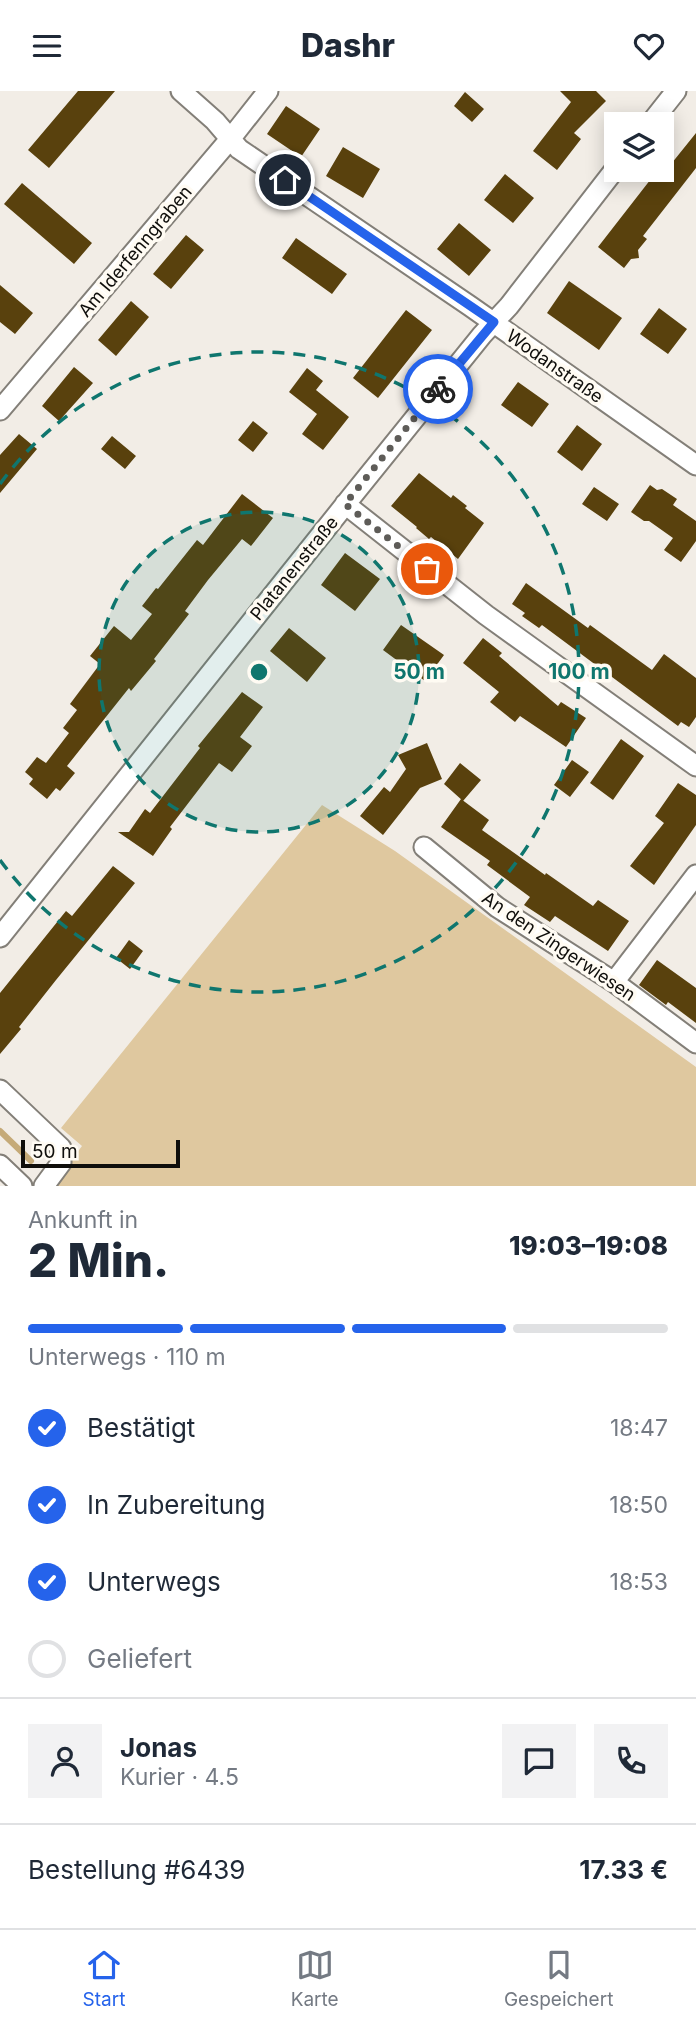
<!DOCTYPE html>
<html lang="de">
<head>
<meta charset="utf-8">
<style>
  :root { --surface:#fff; --page:#f2f2f3; --text:#1f2937; --muted:#747a83; --line:#e0e1e3; --accent:#2563eb }
  body { margin:0; font-family:Inter,sans-serif; background:var(--page); color:var(--text); height:100vh; display:flex; flex-direction:column; font-size:26px; white-space:nowrap }
  * { box-sizing:border-box; margin:0 }
  p { font-size:23px; color:var(--muted) }
  .icon { flex:none; width:38px; height:38px; fill:none; stroke:currentColor; stroke-width:2; stroke-linecap:round; stroke-linejoin:round }
  .map { position:relative; height:1095px; overflow:hidden }
  .sheet { display:flex; flex-direction:column; background:var(--surface); flex:1 }
  .sheet>* { flex:none }
  .controls { position:absolute; left:604px; top:21px; display:grid; gap:14px }
  .controls a { display:grid; place-items:center; width:70px; height:70px; border-radius:0px; background:var(--surface); box-shadow:0 4px 18px #0003; font-size:35px }
  .scale { position:absolute; left:21px; bottom:18px; width:159px; box-sizing:border-box; padding-left:7px; border:4px solid #0f0e0b; border-top:0; font-size:19px; line-height:24px; white-space:nowrap; color:#0f0e0b; -webkit-text-stroke:5px #fffbf3; paint-order:stroke }
  .pin { position:absolute; display:grid; place-items:center; width:60px; height:60px; color:#fff; margin:-30px; border:4px solid #fff; border-radius:50%; box-shadow:0 2px 7px #0007 }
  .courier { position:absolute; display:grid; place-items:center; width:70px; height:70px; margin:-35px; border:5px solid #2563eb; border-radius:50%; background:#fff; color:#222; box-shadow:0 2px 9px #0007 }
  .headline em { font-style:normal; font-weight:800 }
  .headline div { display:flex; flex-direction:column-reverse }
  .headline { display:flex; align-items:center; justify-content:space-between; height:119px; padding:0 28px }
  h1 { font-size:46px; font-weight:800; line-height:52px }
  .bar { display:grid; grid-template-columns:repeat(4,1fr); gap:10px 7px; align-content:center; height:84px; padding:0 28px }
  .bar i { height:9px; border-radius:5px; background:var(--line) }
  .bar .current { background:var(--accent) }
  .bar p { grid-column:span 4 }
  .line { display:flex; align-items:center; gap:18px; padding:0 28px; border-top:2px solid var(--line) }
  .line div { flex:1 }
  .round { display:grid; place-items:center; flex:none; width:74px; height:74px; border-radius:0px; background:var(--page) }
  ol { padding:0 28px; list-style:none }
  li { display:flex; align-items:center; gap:21px; height:77px }
  li p { margin-inline-start:auto }
  li .icon { padding:7px; border-radius:50%; background:var(--accent); color:#fff; stroke-width:4 }
  li:last-child { color:var(--muted) }
  li i { width:38px; height:38px; border:4px solid var(--line); border-radius:50% }
  header { display:flex; justify-content:space-between; align-items:center; height:91px; padding:0 28px; background:var(--surface); font-size:32px; font-weight:800 }
  .menu { display:flex; justify-content:space-around; align-items:center; height:98px; border-top:2px solid var(--line); background:var(--surface); font-size:19px; color:var(--muted) }
  .menu a { display:grid; justify-items:center; gap:4px }
  .menu .current { color:var(--accent) }
  .map>svg:first-child { display:block }
  .green { fill:#dfc89f }
  .lines { fill:none; stroke-linecap:round; stroke-linejoin:round }
  .stream { stroke:#c5aa78; stroke-width:6 }
  .building { fill:#59410d }
  .street-casing { stroke:#837f78; stroke-width:23 }
  .street { stroke:#fff; stroke-width:19 }
  .done { stroke:#5e5c58; stroke-width:7; stroke-dasharray:0 12.6 }
  .route { stroke:#2563eb; stroke-width:9 }
  .ring { fill:none; stroke:#0f766e; stroke-width:3.5; stroke-dasharray:12 9 }
  .labels { text-anchor:middle; dominant-baseline:central; stroke-width:7; stroke-linejoin:round; paint-order:stroke }
  .street-label { font-size:18px; fill:#0f0e0b; stroke:#fffbf3 }
  .centre { fill:#0f766e; stroke:#fffbf3; stroke-width:3.5 }
  .ring-label { font-size:21px; text-anchor:middle; font-weight:bold; fill:#0f766e; stroke:#fffbf3; stroke-width:7; stroke-linejoin:round; paint-order:stroke }
</style>
</head>
<body>
<header><svg class="icon" aria-label="menu" viewBox="0 0 24 24"><path d="M4 6h16M4 12h16M4 18h16"/></svg>Dashr<svg class="icon" aria-label="heart" viewBox="0 0 24 24"><path d="M12 20l-8-8c-3-5 5-10 8-4 3-6 11-1 8 4z"/></svg></header>
<div class="map">
<svg width="696" height="1095" viewBox="0 0 696 1095">
  <rect width="100%" height="100%" fill="#f2ede6"/>
  <!-- green -->
  <path class="green" d="M322 714 395 760 696 976V1095H52L82 1055 61 1037Z"/>
  <g class="lines">
    <!-- stream -->
    <path class="stream" d="M0 1040 31 1070"/>
  </g>
  <!-- building -->
  <path class="building" d="M78 0H115L49 77 28 59Z
    M560 0H596L606 10 574 42 581 48 557 79 533 60 571 11Z
    M465 1 484 18 472 31 454 15Z
    M286 15 320 38 301 66 267 43Z
    M696 42V77L643 145 647 148 638 159 639 167 631 168 624 177 598 156 654 84 659 88Z
    M343 56 380 78 363 107 326 85Z
    M505 83 534 107 513 132 484 109Z
    M22 92 92 152 74 173 4 113Z
    M459 132 491 159 469 185 437 158Z
    M186 144 204 159 171 198 153 183Z
    M296 147 347 183 332 203 282 167Z
    M569 190 622 227 599 259 547 222Z
    M0 194 33 222 15 243 0 231Z
    M131 210 149 226 116 265 98 249Z
    M659 217 687 238 668 263 640 243Z
    M406 219 432 239 378 307 353 287Z
    M74 276 93 292 59 330 42 315Z
    M307 277 323 290 316 299 349 326 323 359 302 343 317 323 289 301Z
    M518 291 549 313 532 336 501 314Z
    M253 330 268 342 253 361 238 349Z
    M577 334 602 353 582 380 557 361Z
    M19 343 37 358 0 402V364Z
    M112 345 136 365 125 378 101 358Z
    M419 382 451 407 453 404 467 415 465 417 484 432 458 468 431 446 429 448 416 437 417 436 391 415Z
    M650 394 657 399 662 398 677 408 673 414 696 430V450L681 471 664 459 673 447 649 430H644L631 421Z
    M594 396 619 413 607 430 582 413Z
    M242 403 273 427 251 455 242 448 208 489 185 520 189 523 154 568 156 570 131 600 129 597 67 675 75 682 60 700 56 697 47 708 29 693 33 688 25 681 37 666 46 672 69 642 63 637 77 619 70 613 100 573 90 565 114 535 131 549 152 523 142 515 156 497 158 498 197 449 203 454Z
    M345 462 380 488 355 520 321 494Z
    M526 492 588 537 590 534 652 579 664 563 696 587V626L689 636 681 631 678 635 542 534 539 537 522 525 525 522 512 513Z
    M401 534 444 564 425 590 383 559Z
    M289 537 326 567 307 591 270 560Z
    M483 547 502 562 499 565 558 615 561 611 586 627 566 656 520 625 515 631 490 611 499 601 463 572Z
    M242 601 263 616 240 646 252 655 232 681 219 672 170 736 172 738 153 765 118 741H129L145 718 150 722 200 657 198 655Z
    M621 648 644 665 613 709 590 692Z
    M427 652 442 688 420 697 383 744 360 725 384 696 390 701 406 678 398 664Z
    M572 669 589 681 570 706 554 694Z
    M460 672 481 689 463 710 444 693Z
    M678 692 696 704V734L654 794 630 775 664 732 655 725Z
    M461 708 489 729 482 739 545 784 546 782 593 815 598 809 629 830 608 860 555 825 550 831 524 814 530 806 487 774 490 770 441 736Z
    M113 775 135 792 56 889 19 936 21 938 0 963V902L66 820 72 825Z
    M129 849 143 860 130 878 116 867Z
    M657 869 696 897V932L668 911 666 914 639 894Z"/>
  <g class="lines">
    <defs>
      <path id="street" d="M181 0 215 30 239 58 470 215 696 374
        M650 33 676 0
        M0 319 231 47 268 0
        M345 413 486 524 696 675
        M424 756 497 816 614 891 696 952
        M0 846 352 405 482 244 509 215 616 77
        M614 891 696 784
        M0 999 61 1057V1072L44 1095
        M0 1074 22 1095"/>
    </defs>
    <!-- street casing -->
    <use href="#street" class="street-casing"/>
    <!-- street -->
    <use href="#street" class="street"/>
  </g>
  <g class="lines">
    <!-- done -->
    <path class="done" d="M427 478 345 413 438 298"/>
    <!-- route -->
    <path class="route" d="M285 89 494 231 438 298"/>
  </g>
  <!-- distance rings -->
  <circle cx="259" cy="581" r="160" fill="#0f766e" fill-opacity=".12"/>
  <g class="ring">
    <circle cx="259" cy="581" r="160"/>
    <path d="M0 393A320 320 0 1 1 0 769"/>
  </g>
  <g class="labels">
    <!-- street labels -->
    <g class="street-label">
      <text transform="translate(135 160) rotate(-50)">Am Iderfenngraben</text>
      <text transform="translate(555 275) rotate(35)">Wodanstraße</text>
      <text transform="translate(294 477) rotate(-51)">Platanenstraße</text>
      <text transform="translate(559 855) rotate(34)">An den Zingerwiesen</text>
    </g>
  </g>
  <circle cx="259" cy="581" r="10" class="centre"/>
  <g class="ring-label">
    <text x="419" y="588">50 m</text>
    <text x="579" y="588">100 m</text>
  </g>
</svg>
<div class="controls">
<a><svg class="icon" aria-label="layers" viewBox="0 0 24 24"><path d="M12 4l9 5-9 5-9-5zM3 14l9 5 9-5"/></svg></a>
</div>
<div class="scale">50 m</div>
<div class="pin" style="left:427px;top:478px;background:#ea580c"><svg class="icon" aria-label="bag" viewBox="0 0 24 24"><path d="M5 8h14l-1 12H6zM9 8a3 3 0 0 1 6 0"/></svg></div>
<div class="pin" style="left:285px;top:89px;background:#1f2937"><svg class="icon" aria-label="home" viewBox="0 0 24 24"><path d="M3 11l9-7 9 7M6 9v11h12V9"/></svg></div>
<div class="courier" style="left:438px;top:298px"><svg class="icon" aria-label="bike" viewBox="0 0 24 24"><circle cx="6" cy="16" r="4"/><circle cx="18" cy="16" r="4"/><path d="M6 16l4-8h5l3 8M10 8l3 8H6M13 5h3"/></svg></div>
</div>
<section class="sheet">
<div class="headline"><div><h1>2 Min.</h1><p>Ankunft in</p></div><em>19:03–19:08</em></div>
<div class="bar"><i class="current"></i><i class="current"></i><i class="current"></i><i></i><p>Unterwegs · 110 m</p></div>
<ol>
<li><svg class="icon" aria-label="check" viewBox="0 0 24 24"><path d="M5 12l5 5 9-10"/></svg>Bestätigt<p>18:47</p></li>
<li><svg class="icon" aria-label="check" viewBox="0 0 24 24"><path d="M5 12l5 5 9-10"/></svg>In Zubereitung<p>18:50</p></li>
<li><svg class="icon" aria-label="check" viewBox="0 0 24 24"><path d="M5 12l5 5 9-10"/></svg>Unterwegs<p>18:53</p></li>
<li><i></i>Geliefert</li>
</ol>
<div class="line" style="height:126px"><a class="round"><svg class="icon" aria-label="person" viewBox="0 0 24 24"><circle cx="12" cy="8" r="4"/><path d="M4 21q1-7 8-7t8 7"/></svg></a><div><b>Jonas</b><p>Kurier · 4.5</p></div><a class="round"><svg class="icon" aria-label="chat" viewBox="0 0 24 24"><path d="M4 5h16v11H9l-5 4z"/></svg></a><a class="round"><svg class="icon" aria-label="phone" viewBox="0 0 24 24"><path d="M5 4h4l2 5-3 2q2 4 5 5l2-3 5 2v4C11 20 4 13 5 4z"/></svg></a></div>
<div class="line" style="height:91px"><div>Bestellung #6439</div><b>17.33 €</b></div>
</section>
<nav class="menu">
<a class="current"><svg class="icon" aria-label="home" viewBox="0 0 24 24"><path d="M3 11l9-7 9 7M6 9v11h12V9"/></svg>Start</a>
<a><svg class="icon" aria-label="map" viewBox="0 0 24 24"><path d="M3 6l6-2 6 2 6-2v14l-6 2-6-2-6 2zM9 4v14M15 6v14"/></svg>Karte</a>
<a><svg class="icon" aria-label="saved" viewBox="0 0 24 24"><path d="M7 4h10v16l-5-4-5 4z"/></svg>Gespeichert</a>
</nav>
</body>
</html>
